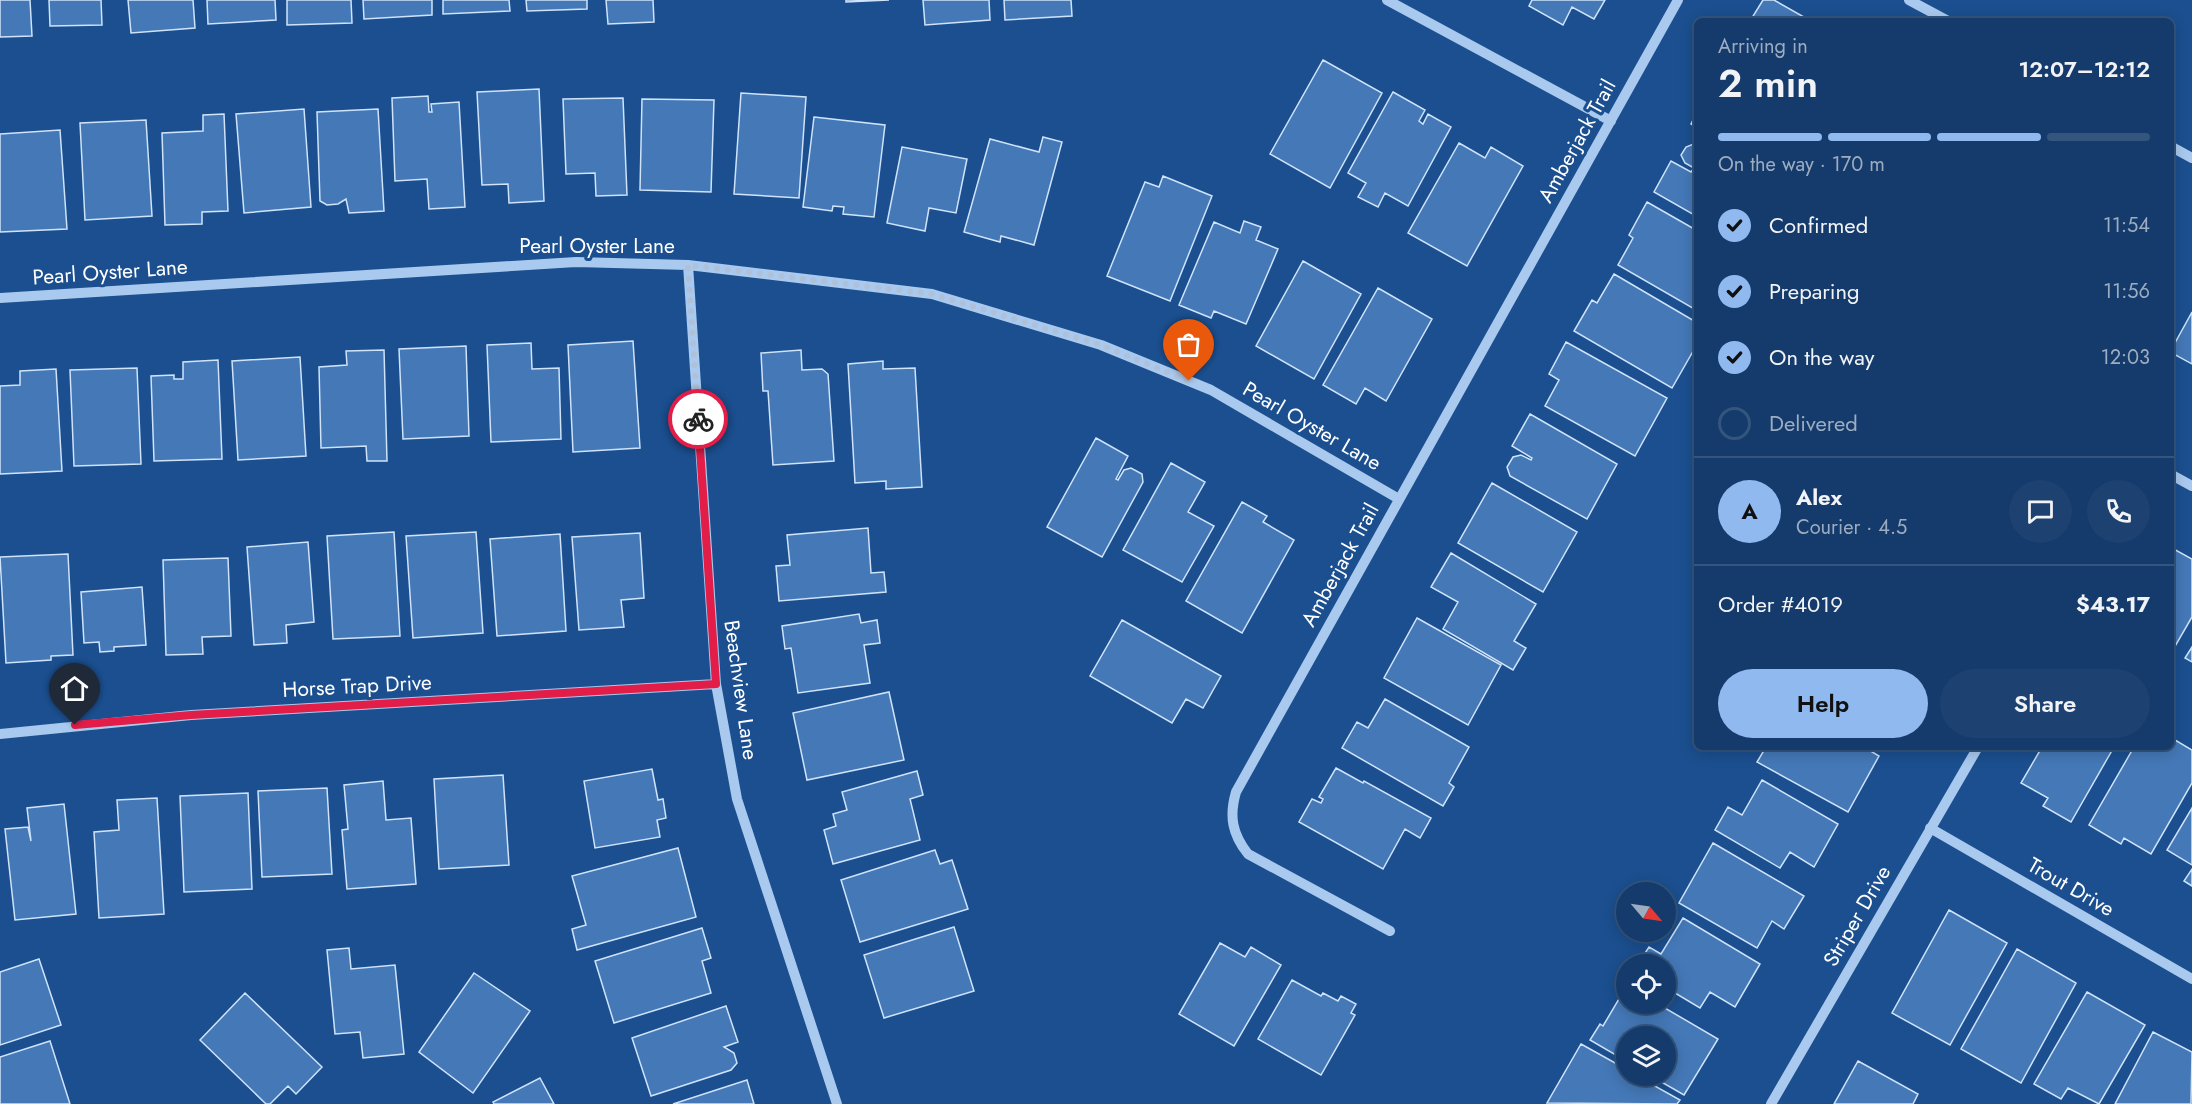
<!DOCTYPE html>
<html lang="en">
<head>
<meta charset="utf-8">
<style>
  :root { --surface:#143b6b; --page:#1d4271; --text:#f1f3f6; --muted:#9dadc1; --line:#33557e; --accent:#90b9f0 }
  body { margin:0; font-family:Jost,sans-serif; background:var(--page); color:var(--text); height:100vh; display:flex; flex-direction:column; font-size:22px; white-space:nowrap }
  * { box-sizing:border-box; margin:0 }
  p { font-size:20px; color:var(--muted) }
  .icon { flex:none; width:33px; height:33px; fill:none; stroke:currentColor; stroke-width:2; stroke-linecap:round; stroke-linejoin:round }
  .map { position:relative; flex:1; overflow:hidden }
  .details { position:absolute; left:1694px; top:18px; width:480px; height:732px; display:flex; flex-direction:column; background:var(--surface); border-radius:9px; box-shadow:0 3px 15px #0003,0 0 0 2px var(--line) }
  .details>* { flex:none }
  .needle { width:39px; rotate:119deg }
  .tools { position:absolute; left:1616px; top:882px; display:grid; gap:12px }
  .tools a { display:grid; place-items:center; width:60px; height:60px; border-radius:50%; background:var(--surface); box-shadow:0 3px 15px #0003,0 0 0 2px var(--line); font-size:30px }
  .pin { position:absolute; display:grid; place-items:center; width:51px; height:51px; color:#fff; margin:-62px -26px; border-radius:50% 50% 50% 0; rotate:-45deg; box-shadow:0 0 6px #0007 }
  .pin .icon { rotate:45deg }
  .courier { position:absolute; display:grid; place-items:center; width:60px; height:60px; margin:-30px; border:4px solid #e11d48; border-radius:50%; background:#fff; color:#222; box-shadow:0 2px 8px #0007 }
  .head em { font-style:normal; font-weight:600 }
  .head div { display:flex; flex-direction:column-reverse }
  .head { display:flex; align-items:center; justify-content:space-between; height:102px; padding:0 24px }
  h1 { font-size:39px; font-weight:600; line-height:45px }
  .bar { display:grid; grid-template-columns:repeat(4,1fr); gap:9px 6px; align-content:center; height:72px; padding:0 24px }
  .bar i { height:8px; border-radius:4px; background:var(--line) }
  .bar .active { background:var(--accent) }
  .bar p { grid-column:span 4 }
  .line { display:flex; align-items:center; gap:15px; padding:0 24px; border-top:2px solid var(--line) }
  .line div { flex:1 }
  .round { display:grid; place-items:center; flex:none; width:63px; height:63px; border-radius:32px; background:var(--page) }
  ol { padding:0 24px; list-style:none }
  li { display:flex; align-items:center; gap:18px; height:66px }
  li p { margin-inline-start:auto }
  li .icon { padding:6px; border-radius:50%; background:var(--accent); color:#111; stroke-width:4 }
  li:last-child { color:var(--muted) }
  li i { width:33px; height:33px; border:3px solid var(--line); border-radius:50% }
  .cta { display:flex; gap:12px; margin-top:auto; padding:12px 24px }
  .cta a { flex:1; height:69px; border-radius:36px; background:var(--accent); color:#111; font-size:24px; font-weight:600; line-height:69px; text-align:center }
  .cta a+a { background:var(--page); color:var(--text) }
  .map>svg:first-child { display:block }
  .building { fill:#4478b7; stroke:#cfe3fa; stroke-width:1.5 }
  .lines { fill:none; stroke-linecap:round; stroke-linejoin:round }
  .minor { stroke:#a9c9ee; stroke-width:10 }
  .done { stroke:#afc1d8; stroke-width:6; stroke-dasharray:0 10.8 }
  .route { stroke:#e11d48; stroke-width:8 }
  .labels { text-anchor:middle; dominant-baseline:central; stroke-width:6; stroke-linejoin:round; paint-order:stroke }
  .street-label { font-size:21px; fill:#fff; stroke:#1b4f8f }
</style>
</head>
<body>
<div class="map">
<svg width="2192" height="1104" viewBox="0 0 2192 1104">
  <rect width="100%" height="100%" fill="#1b4f8f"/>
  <!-- building -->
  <path class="building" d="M0 0H30L32 36 0 37Z
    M49 0H101L102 25 50 26Z
    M128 0H193L195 28 131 33Z
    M207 0H275L276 20 208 24Z
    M287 0H351L352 23 287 25Z
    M363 0H432V15L364 19Z
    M443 0H509L510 11 443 14Z
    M526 0H587V9L527 11Z
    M606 0H653L654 22 608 24Z
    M846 0H889L846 2Z
    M923 0H989L990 20 925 25Z
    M1004 0H1071L1072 16 1005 20Z
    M1532 0H1605L1594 19 1572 7 1563 25 1529 6Z
    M1763 0H1774L1811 21H1750Z
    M1323 60 1382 93 1330 188 1270 154Z
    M539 89 544 201 509 203 508 184 482 185 477 92Z
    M1393 92 1425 110 1419 121 1423 124 1428 114 1451 127 1408 206 1385 193 1378 207 1358 197 1366 183 1348 173Z
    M741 93 806 97 799 198 734 194Z
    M428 96 429 112H432L431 104 459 102 465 207 429 209 427 179 395 181 392 98Z
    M623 98 627 195 596 196 595 173 566 174 563 99Z
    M642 99 714 100 711 192 640 190Z
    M304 109 311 207 244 213 236 114Z
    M378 109 384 211 349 213 346 199 338 204 327 205 320 201 317 112Z
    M224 114 228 211 202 212V224L165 225 162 133 203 131V115Z
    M1696 114V127L1691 124Z
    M814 117 885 125 874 217 843 214 844 207 833 206 832 211 803 207Z
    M146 120 152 216 85 220 80 123Z
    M60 130 67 229 0 232V134Z
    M1043 137 1062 142 1034 245 1001 236 1000 242 964 232 990 139 1039 152Z
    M1459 143 1485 158 1491 147 1523 166 1467 266 1408 233Z
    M1696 143V216L1654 192 1671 161 1691 172 1694 168 1685 163 1681 155 1686 147Z
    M902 147 967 159 956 213 929 208 925 231 887 223Z
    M1163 176 1212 196 1170 301 1107 276 1145 182 1159 187Z
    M1647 202 1696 230V310L1618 265 1633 238 1629 235Z
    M1244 221 1261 227 1256 240 1278 249 1246 324 1214 311 1211 318 1179 305 1214 222 1240 233Z
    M1303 261 1361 294 1314 379 1256 346Z
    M1614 274 1696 322V346L1672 388 1574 331 1592 300 1597 303Z
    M1378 288 1432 319 1386 401 1365 388 1356 404 1323 385Z
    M2192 312V364L2170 352Z
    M633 341 640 448 573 452 568 345Z
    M1566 342 1667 398 1635 456 1545 406 1559 380 1549 374Z
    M531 343 532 369 559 368 561 439 491 442 487 345Z
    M466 346 469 436 403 439 399 349Z
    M384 350 387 461H367L366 446 321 448 319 367 347 365 346 351Z
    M801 350 802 370 822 369 828 374 834 461 773 465 768 391H763L761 353Z
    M300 357 306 456 238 460 232 361Z
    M218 360 222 459 154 461 151 376 174 375V379H183V362Z
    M883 361V369L915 368 922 487 886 489V481L855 483 848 364Z
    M137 368 141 464 74 466 70 370Z
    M56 369 62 471 0 474V386L20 385V371Z
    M1530 414 1617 464 1587 519 1510 476 1507 467 1513 457 1521 455 1531 460 1532 458 1512 446Z
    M1096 438 1128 456 1116 479 1118 480 1124 470 1131 468 1142 474 1143 482 1102 557 1047 527Z
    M1171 463 1205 482 1188 512 1214 526 1182 582 1123 550Z
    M1492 483 1577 532 1543 592 1458 543Z
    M1242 502 1267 516 1263 522 1294 540 1242 633 1186 601Z
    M868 528 871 573 884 572 886 592 779 601 776 566 790 565 787 535Z
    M394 532 400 636 333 639 327 536Z
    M476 532 483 633 413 638 406 536Z
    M640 533 644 598 621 600 624 627 579 630 572 537Z
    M560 534 566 631 497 636 490 539Z
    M308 542 314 622 286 625 287 643 254 645 247 547Z
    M2170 547 2192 559V617L2170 655Z
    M1451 553 1536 604 1514 641 1526 648 1513 670 1443 629 1458 602 1431 587Z
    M68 554 73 655 51 656V660L6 663 0 557Z
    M228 558 231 636 202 637 203 654 166 655 163 560Z
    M142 587 146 645 114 647V651L100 652 99 642 84 643 81 592Z
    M859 614 861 623 877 620 880 643 864 645 870 683 798 693 791 648 785 649 782 626Z
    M1417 618 1501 665 1468 725 1384 678Z
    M1122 620 1221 676 1203 708 1186 699 1172 723 1090 676Z
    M2192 647V662L2185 658Z
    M889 692 904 760 807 780 793 713Z
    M1385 699 1469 747 1449 783 1454 787 1443 806 1342 748 1357 722 1368 728Z
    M2170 737 2192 750V783L2151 854 2124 838 2121 844 2089 825 2134 747H2170Z
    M1766 747H1864L1879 756 1848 812 1757 762Z
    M2042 747H2114L2071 822 2043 806 2048 798 2021 783Z
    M1336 768 1363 783 1364 781 1431 818 1420 838 1405 829 1383 869 1299 822 1312 799 1321 803 1323 799 1319 797Z
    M652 769 658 800 663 799 666 818 657 820 660 837 595 848 584 781Z
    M917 771 923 795 910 799 920 840 833 864 824 830 836 826 833 814 847 810 842 792Z
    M503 775 509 865 439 869 434 779Z
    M1762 780 1838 824 1814 867 1790 852 1780 868 1715 830 1728 807 1742 815Z
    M383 781 386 820 411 818 416 884 347 889 342 830 348 829 344 785Z
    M327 788 332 874 262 877 258 791Z
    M248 793 252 889 184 892 180 796Z
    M157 798 164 914 99 918 94 832 119 830 117 800Z
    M64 804 76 914 15 920 5 829 28 827 31 841 27 808Z
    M2192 808V865L2167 850Z
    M1713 843 1804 896 1784 929 1772 921 1757 948 1679 903Z
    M678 848 696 917 577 950 572 929 586 925 572 876Z
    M935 850 940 864 952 860 968 909 860 942 841 880Z
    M2192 869V886L2184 881Z
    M1949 910 2007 943 1950 1045 1892 1013Z
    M1683 918 1760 964 1735 1007 1710 992 1700 1008 1665 987V964H1638L1649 947 1661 954Z
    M954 927 974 991 884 1018 864 955Z
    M702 928 711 958 702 961 711 993 614 1023 595 961Z
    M1220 943 1245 957 1251 947 1281 965 1234 1046 1179 1014Z
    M349 948 351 969 395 965 404 1054 363 1058 360 1032 335 1034 327 950Z
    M2017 949 2076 983 2021 1083 1961 1049Z
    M39 959 61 1025 0 1045V972Z
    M474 973 530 1011 473 1093 419 1052Z
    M1292 980 1321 996 1323 993 1338 1001 1341 996 1356 1004 1351 1013 1355 1015 1321 1075 1258 1039Z
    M1626 987V1004H1658L1718 1039 1684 1095 1651 1076H1665V1036H1626V1061L1590 1040 1600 1024 1603 1026Z
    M2087 992 2145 1025 2099 1104 2068 1088 2061 1099 2034 1084Z
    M245 993 322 1067 296 1094 288 1086 270 1104H266L200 1040Z
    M726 1006 738 1042 724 1047 734 1053 737 1063 731 1070 651 1096 632 1038Z
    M2153 1032 2192 1052 2191 1104H2115Z
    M50 1041 70 1104H0V1057Z
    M1581 1044 1626 1069V1076H1637L1680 1100 1677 1104 1547 1103Z
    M1858 1061 1918 1094 1913 1104H1834Z
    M540 1078 554 1104H494L493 1102Z
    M747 1080 754 1104H673Z"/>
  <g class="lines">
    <!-- minor -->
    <path class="minor" d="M1387 0 1611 121
      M1909 0 1948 21
      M2170 146 2192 158
      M688 265 716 684 737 799 837 1104
      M0 298 576 262 688 265 932 294 1101 345 1211 390 1399 499
      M2170 474 2192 486
      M0 734 191 715 716 684
      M1930 828 2192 979
      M1390 931 1248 854C1232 834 1229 816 1236 792L1678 0
      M1771 1104 1978 747"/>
  </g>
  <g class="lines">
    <!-- done -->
    <path class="done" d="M698 419 688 265 932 294 1101 345 1189 381"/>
    <!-- route -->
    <path class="route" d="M75 725 191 715 716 684 698 419"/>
  </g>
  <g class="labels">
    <!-- street labels -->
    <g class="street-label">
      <text transform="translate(1577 141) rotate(-61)">Amberjack Trail</text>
      <text x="597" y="246">Pearl Oyster Lane</text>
      <text transform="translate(110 272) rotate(-4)">Pearl Oyster Lane</text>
      <text transform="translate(1312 426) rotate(30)">Pearl Oyster Lane</text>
      <text transform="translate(1340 565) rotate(-61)">Amberjack Trail</text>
      <text transform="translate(357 686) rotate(-3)">Horse Trap Drive</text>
      <text transform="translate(741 690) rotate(82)">Beachview Lane</text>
      <text transform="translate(2071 887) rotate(30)">Trout Drive</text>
      <text transform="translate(1857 916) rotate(-60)">Striper Drive</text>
    </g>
  </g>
</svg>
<div class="tools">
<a><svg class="needle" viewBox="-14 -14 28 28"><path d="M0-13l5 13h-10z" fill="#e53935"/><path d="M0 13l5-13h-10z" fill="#9dadc1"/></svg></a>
<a><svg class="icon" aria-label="locate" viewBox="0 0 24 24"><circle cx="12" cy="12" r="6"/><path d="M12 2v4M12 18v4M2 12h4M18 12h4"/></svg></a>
<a><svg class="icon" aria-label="layers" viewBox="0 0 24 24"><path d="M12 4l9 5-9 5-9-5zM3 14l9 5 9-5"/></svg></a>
</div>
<div class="pin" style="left:1189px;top:381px;background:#ea580c"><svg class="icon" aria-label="bag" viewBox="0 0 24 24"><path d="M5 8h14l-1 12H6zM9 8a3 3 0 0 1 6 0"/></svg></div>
<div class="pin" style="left:75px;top:725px;background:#1f2937"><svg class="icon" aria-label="home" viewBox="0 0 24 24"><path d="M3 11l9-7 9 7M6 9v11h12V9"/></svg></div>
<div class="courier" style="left:698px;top:419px"><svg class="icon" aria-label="bike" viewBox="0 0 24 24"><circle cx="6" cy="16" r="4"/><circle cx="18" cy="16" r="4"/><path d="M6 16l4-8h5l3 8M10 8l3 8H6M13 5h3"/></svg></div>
<section class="details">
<div class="head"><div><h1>2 min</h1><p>Arriving in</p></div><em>12:07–12:12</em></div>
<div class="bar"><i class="active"></i><i class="active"></i><i class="active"></i><i></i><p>On the way · 170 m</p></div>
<ol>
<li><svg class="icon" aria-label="check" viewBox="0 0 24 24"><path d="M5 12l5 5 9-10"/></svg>Confirmed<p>11:54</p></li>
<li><svg class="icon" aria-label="check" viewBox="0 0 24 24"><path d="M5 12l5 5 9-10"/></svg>Preparing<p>11:56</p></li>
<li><svg class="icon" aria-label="check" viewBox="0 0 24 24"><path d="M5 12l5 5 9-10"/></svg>On the way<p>12:03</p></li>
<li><i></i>Delivered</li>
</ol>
<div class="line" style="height:108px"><b class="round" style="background:var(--accent);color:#111">A</b><div><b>Alex</b><p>Courier · 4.5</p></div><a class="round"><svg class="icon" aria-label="chat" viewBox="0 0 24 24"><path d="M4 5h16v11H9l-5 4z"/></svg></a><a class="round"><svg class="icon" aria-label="phone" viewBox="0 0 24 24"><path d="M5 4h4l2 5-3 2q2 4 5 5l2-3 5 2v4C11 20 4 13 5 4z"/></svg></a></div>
<div class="line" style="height:78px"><div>Order #4019</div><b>$43.17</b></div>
<div class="cta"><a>Help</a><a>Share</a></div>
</section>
</div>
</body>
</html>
